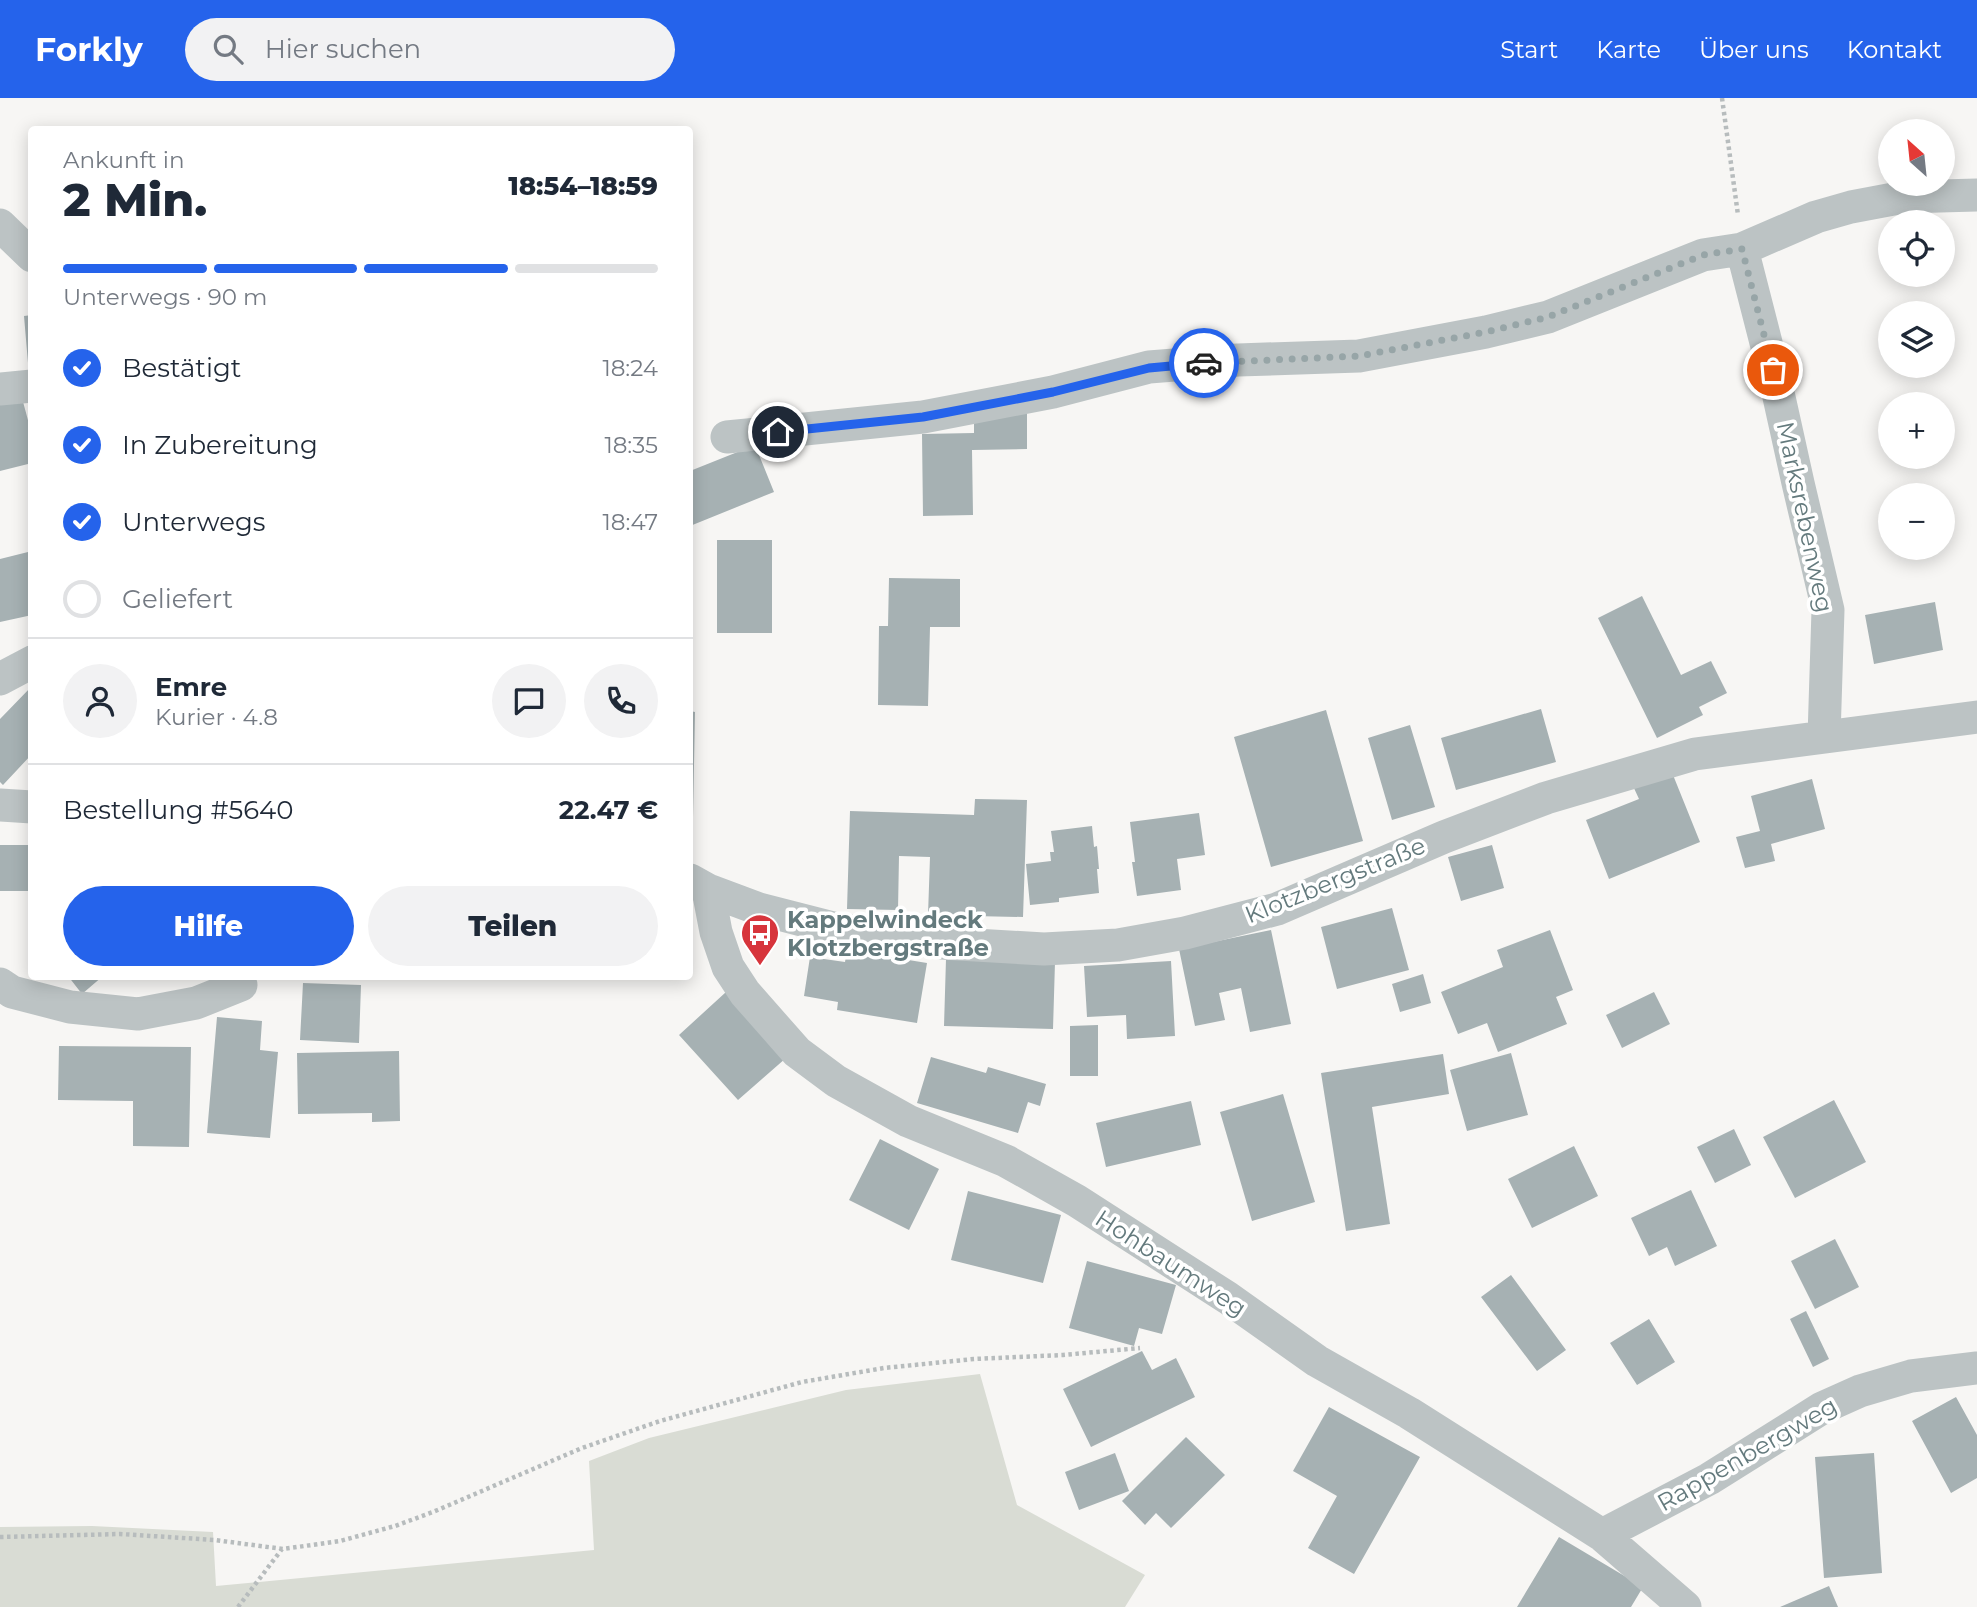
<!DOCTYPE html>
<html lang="de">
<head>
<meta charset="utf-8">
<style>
  :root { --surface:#fff; --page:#f2f2f3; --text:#1f2937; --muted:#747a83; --line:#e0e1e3; --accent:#2563eb }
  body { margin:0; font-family:Montserrat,sans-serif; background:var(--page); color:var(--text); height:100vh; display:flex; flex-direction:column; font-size:26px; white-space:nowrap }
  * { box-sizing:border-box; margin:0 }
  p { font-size:23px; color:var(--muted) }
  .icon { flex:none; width:38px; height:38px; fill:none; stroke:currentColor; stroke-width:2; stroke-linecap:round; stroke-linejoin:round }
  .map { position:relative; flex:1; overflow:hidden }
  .drawer { position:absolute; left:28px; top:28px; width:665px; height:854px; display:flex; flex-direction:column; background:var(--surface); border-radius:7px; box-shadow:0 4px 18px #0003 }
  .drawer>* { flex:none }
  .needle { width:46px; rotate:333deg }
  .fabs { position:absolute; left:1878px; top:21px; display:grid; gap:14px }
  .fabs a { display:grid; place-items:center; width:77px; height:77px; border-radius:50%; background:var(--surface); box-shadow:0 4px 18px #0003; font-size:35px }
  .pin { position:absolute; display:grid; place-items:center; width:60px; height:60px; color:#fff; margin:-30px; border:4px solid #fff; border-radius:50%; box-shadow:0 2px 7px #0007 }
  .courier { position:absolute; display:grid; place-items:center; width:70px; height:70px; margin:-35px; border:5px solid #2563eb; border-radius:50%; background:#fff; color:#222; box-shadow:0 2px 9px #0007 }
  .headline em { font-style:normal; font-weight:800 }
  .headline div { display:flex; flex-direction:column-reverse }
  .headline { display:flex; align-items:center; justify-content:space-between; height:119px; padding:0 35px }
  h1 { font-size:46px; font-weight:800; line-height:52px }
  .bar { display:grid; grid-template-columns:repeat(4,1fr); gap:10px 7px; align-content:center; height:84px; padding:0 35px }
  .bar i { height:9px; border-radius:5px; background:var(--line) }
  .bar .current { background:var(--accent) }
  .bar p { grid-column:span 4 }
  .line { display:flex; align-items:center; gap:18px; padding:0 35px; border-top:2px solid var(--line) }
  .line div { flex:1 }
  .round { display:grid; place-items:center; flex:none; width:74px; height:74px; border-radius:37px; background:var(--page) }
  ol { padding:0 35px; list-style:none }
  li { display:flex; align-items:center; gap:21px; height:77px }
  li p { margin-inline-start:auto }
  li .icon { padding:7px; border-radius:50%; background:var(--accent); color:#fff; stroke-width:4 }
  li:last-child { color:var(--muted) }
  li i { width:38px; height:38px; border:4px solid var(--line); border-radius:50% }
  .primary-button { display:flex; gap:14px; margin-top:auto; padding:14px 35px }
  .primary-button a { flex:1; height:80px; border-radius:42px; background:var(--accent); color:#fff; font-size:28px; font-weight:800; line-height:80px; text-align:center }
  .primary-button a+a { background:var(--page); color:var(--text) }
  header { display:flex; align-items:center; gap:42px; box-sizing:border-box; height:98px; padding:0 35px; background:var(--accent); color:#fff }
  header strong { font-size:33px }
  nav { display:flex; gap:38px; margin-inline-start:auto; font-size:24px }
  .search { width:490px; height:63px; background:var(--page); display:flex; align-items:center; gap:18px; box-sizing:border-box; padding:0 24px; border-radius:38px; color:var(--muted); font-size:26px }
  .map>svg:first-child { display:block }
  .green { fill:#d9dcd4 }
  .building { fill:#a6b1b3 }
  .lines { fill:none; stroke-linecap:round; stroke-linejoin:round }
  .path { stroke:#b7bcbd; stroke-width:4.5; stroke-dasharray:3.5 3.5; stroke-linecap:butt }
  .minor { stroke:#bcc3c4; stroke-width:33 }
  .done { stroke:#97a5a7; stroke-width:7; stroke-dasharray:0 12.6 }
  .route { stroke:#2563eb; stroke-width:9 }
  .labels { text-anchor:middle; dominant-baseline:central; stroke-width:7; stroke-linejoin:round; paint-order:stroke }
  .street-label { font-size:24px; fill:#647a7d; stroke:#fff }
  .poi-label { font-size:24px; font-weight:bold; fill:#647a7d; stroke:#fff; text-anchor:start }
</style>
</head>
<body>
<header>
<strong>Forkly</strong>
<div class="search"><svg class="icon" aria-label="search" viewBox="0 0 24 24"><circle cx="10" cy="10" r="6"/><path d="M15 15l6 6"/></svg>Hier suchen</div>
<nav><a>Start</a><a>Karte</a><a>Über uns</a><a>Kontakt</a></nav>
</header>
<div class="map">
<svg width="1977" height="1509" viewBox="0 0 1977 1509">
  <rect width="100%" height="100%" fill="#f7f6f4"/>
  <!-- green -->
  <path class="green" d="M980 1276 1017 1407 1145 1477 1125 1509H0V1429L92 1428 213 1434 216 1488 594 1452 589 1363 649 1340 846 1292Z"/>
  <!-- building -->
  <path class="building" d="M32 217V264L28 265 24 218Z
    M22 300 32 337V365L0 373V306Z
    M1027 310V351L972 352 973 417 923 418 922 336 974 335V311Z
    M755 347 774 394 690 428V373Z
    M717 442H772V535H717Z
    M32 453V517L0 524V461Z
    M889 480 960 481V529H930L928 608 878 607 879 528H888Z
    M1642 498 1681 577 1711 563 1727 595 1699 609 1703 617 1657 640 1598 520Z
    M1935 504 1943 552 1874 566 1865 517Z
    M32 588V656L3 687 0 684V621Z
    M1541 611 1556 664 1456 692 1441 640Z
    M1326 612 1363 743 1271 769 1234 639Z
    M690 613 695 614 693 720H690Z
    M1410 627 1435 709 1392 722 1368 640Z
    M1671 672 1700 744 1609 781 1586 722 1639 701 1633 688Z
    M1812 681 1825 731 1771 746 1775 763 1745 770 1736 739 1760 733 1751 698Z
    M975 701 1027 702 1023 819 928 817 930 759 899 758 898 812 847 811 850 713 974 717Z
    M1199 715 1205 757 1177 761 1181 792 1137 798 1132 764H1135L1130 724Z
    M1092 728 1094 749 1097 748 1099 771H1097L1099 795 1059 800V804L1030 807 1026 766 1051 763 1050 754H1054L1051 733Z
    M0 747H28V793H0Z
    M1492 747 1504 790 1461 803 1448 759Z
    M1392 810 1409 872 1337 891 1321 829Z
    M1271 832 1291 926 1250 934 1241 890 1219 895 1225 922 1195 928 1179 851Z
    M1550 832 1573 892 1556 899 1567 926 1498 954 1487 925 1458 936 1441 894 1503 869 1497 852Z
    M847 852 927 865 917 925 837 912 838 904 804 898 810 859 845 864Z
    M946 861 1055 864 1053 931 944 928Z
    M1171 863 1175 938 1127 941 1126 917 1087 919 1084 868Z
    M1423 876 1431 905 1400 914 1392 886Z
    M68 878H103L82 896Z
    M303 885 361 887 359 945 300 942Z
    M726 894 786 960 738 1002 679 937Z
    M1654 894 1670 926 1622 950 1606 917Z
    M217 919 262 923 260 952 278 954 270 1040 207 1035Z
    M1098 927V978H1070V928Z
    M59 948 191 949 189 1049 133 1048V1003L58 1002Z
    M399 953 400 1023 372 1024V1015L298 1016 297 955Z
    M1511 955 1528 1017 1467 1033 1450 972Z
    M1443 956 1449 996 1372 1009 1390 1126 1346 1133 1321 975Z
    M931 959 986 975 988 969 1046 986 1040 1008 1028 1004 1018 1035 917 1005Z
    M1283 996 1315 1104 1252 1123 1220 1014Z
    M1834 1002 1866 1064 1795 1100 1763 1039Z
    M1191 1003 1201 1047 1106 1069 1096 1025Z
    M1734 1031 1751 1067 1715 1085 1697 1049Z
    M880 1041 939 1071 909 1132 849 1102Z
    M1574 1048 1598 1098 1532 1130 1508 1081Z
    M1691 1092 1717 1148 1675 1168 1667 1149 1649 1158 1631 1120Z
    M968 1093 1061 1117 1043 1185 951 1162Z
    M1835 1141 1859 1189 1815 1211 1791 1163Z
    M1087 1163 1176 1187 1162 1236 1139 1230 1134 1248 1069 1230Z
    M1511 1177 1566 1252 1537 1273 1481 1199Z
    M1806 1213 1829 1261 1813 1269 1790 1221Z
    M1649 1221 1675 1264 1637 1287 1610 1245Z
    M1142 1253 1152 1272 1176 1260 1195 1299 1091 1349 1063 1291Z
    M1956 1299 1977 1337V1380L1951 1395 1912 1323Z
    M1329 1309 1420 1359 1354 1476 1308 1450 1337 1398 1293 1373Z
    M1186 1339 1225 1377 1171 1430 1156 1415 1145 1427 1122 1403Z
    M1115 1355 1129 1393 1079 1412 1065 1374Z
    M1874 1355 1882 1475 1824 1480 1815 1359Z
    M1559 1439 1643 1489 1631 1509H1517Z
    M1829 1488 1838 1509H1780Z"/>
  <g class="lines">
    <!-- path -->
    <path class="path" d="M1722 0 1738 117
      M0 1439 120 1436 215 1442 283 1451 340 1443 395 1428 433 1414 582 1350 660 1323 802 1284 884 1270 974 1261 1063 1257 1140 1250
      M238 1509 282 1451"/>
    <!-- minor -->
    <path class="minor" d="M0 127 32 158
      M1742 151 1816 119 1851 109 1904 99 1977 97
      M0 291 32 288
      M727 339 923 319 1053 294 1149 269 1238 262 1359 258 1486 234 1548 219 1703 157 1742 151 1773 272 1798 385 1828 512 1824 639
      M0 581 32 564
      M0 707 32 709
      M690 782 708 792 759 811 833 830 941 845 1044 851 1118 847 1185 835 1277 811 1444 739 1546 700 1695 656 1977 619
      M708 792 716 834 728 869 745 895 797 954 836 983 908 1023 1006 1063 1077 1103 1228 1200 1317 1263 1409 1315 1602 1437 1685 1509
      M0 886 12 894 70 909 138 916 196 905 241 887
      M1602 1437 1709 1381 1822 1310 1860 1293 1911 1278 1977 1270"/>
  </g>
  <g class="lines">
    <!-- done -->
    <path class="done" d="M1204 265 1359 258 1486 234 1548 219 1703 157 1742 151 1773 272"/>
    <!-- route -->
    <path class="route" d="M778 334 923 319 1053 294 1149 270 1204 265"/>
  </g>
  <!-- icons -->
  <defs>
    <symbol id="bus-pin" viewBox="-11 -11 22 30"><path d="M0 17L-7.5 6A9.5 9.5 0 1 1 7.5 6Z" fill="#d7353c" stroke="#fff"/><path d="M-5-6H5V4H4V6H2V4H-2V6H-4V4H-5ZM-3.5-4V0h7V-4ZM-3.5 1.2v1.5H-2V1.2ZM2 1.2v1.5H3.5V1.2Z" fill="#fff"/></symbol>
  </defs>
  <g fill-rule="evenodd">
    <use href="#bus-pin" x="738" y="813" width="44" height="60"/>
  </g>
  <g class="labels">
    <!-- street labels -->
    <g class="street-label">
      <text transform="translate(1805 419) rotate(78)">Marksrebenweg</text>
      <text transform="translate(1335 782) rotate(-22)">Klotzbergstraße</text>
      <text transform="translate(1171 1165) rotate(33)">Hohbaumweg</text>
      <text transform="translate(1747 1356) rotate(-30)">Rappenbergweg</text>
    </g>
    <!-- poi labels -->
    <g class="poi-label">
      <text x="787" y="821">Kappelwindeck<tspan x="787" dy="28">Klotzbergstraße</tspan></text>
    </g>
  </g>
</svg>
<div class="fabs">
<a><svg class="needle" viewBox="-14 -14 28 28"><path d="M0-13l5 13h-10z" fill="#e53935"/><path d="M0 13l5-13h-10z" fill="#747a83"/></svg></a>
<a><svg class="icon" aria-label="locate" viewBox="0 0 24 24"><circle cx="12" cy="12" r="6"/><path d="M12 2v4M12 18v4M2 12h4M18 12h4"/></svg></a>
<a><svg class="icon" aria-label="layers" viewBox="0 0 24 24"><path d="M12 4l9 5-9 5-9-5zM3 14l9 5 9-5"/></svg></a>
<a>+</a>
<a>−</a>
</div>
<div class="pin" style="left:1773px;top:272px;background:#ea580c"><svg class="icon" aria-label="bag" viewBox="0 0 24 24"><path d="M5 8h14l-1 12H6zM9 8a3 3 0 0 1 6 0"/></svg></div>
<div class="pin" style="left:778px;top:334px;background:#1f2937"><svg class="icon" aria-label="home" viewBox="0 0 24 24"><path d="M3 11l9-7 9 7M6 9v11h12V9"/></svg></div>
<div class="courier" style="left:1204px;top:265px"><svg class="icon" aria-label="car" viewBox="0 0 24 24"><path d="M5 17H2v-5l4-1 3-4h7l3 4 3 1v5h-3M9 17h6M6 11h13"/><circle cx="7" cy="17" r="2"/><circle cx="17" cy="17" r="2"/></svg></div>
<section class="drawer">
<div class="headline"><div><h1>2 Min.</h1><p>Ankunft in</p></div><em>18:54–18:59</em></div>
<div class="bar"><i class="current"></i><i class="current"></i><i class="current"></i><i></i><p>Unterwegs · 90 m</p></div>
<ol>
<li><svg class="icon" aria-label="check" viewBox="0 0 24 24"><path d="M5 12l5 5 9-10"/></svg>Bestätigt<p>18:24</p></li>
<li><svg class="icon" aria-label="check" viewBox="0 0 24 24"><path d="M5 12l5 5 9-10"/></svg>In Zubereitung<p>18:35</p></li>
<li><svg class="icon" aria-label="check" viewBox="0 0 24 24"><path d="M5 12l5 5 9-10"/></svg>Unterwegs<p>18:47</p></li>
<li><i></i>Geliefert</li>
</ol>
<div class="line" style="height:126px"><a class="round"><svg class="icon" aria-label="person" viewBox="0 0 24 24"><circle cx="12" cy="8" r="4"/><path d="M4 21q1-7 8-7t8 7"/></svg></a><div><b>Emre</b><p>Kurier · 4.8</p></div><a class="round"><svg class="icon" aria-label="chat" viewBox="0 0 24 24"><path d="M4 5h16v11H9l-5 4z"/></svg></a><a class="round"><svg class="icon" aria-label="phone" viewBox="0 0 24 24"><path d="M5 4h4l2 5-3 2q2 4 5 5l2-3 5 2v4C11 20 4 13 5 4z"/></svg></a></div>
<div class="line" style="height:91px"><div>Bestellung #5640</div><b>22.47 €</b></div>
<div class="primary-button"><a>Hilfe</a><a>Teilen</a></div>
</section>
</div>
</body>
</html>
